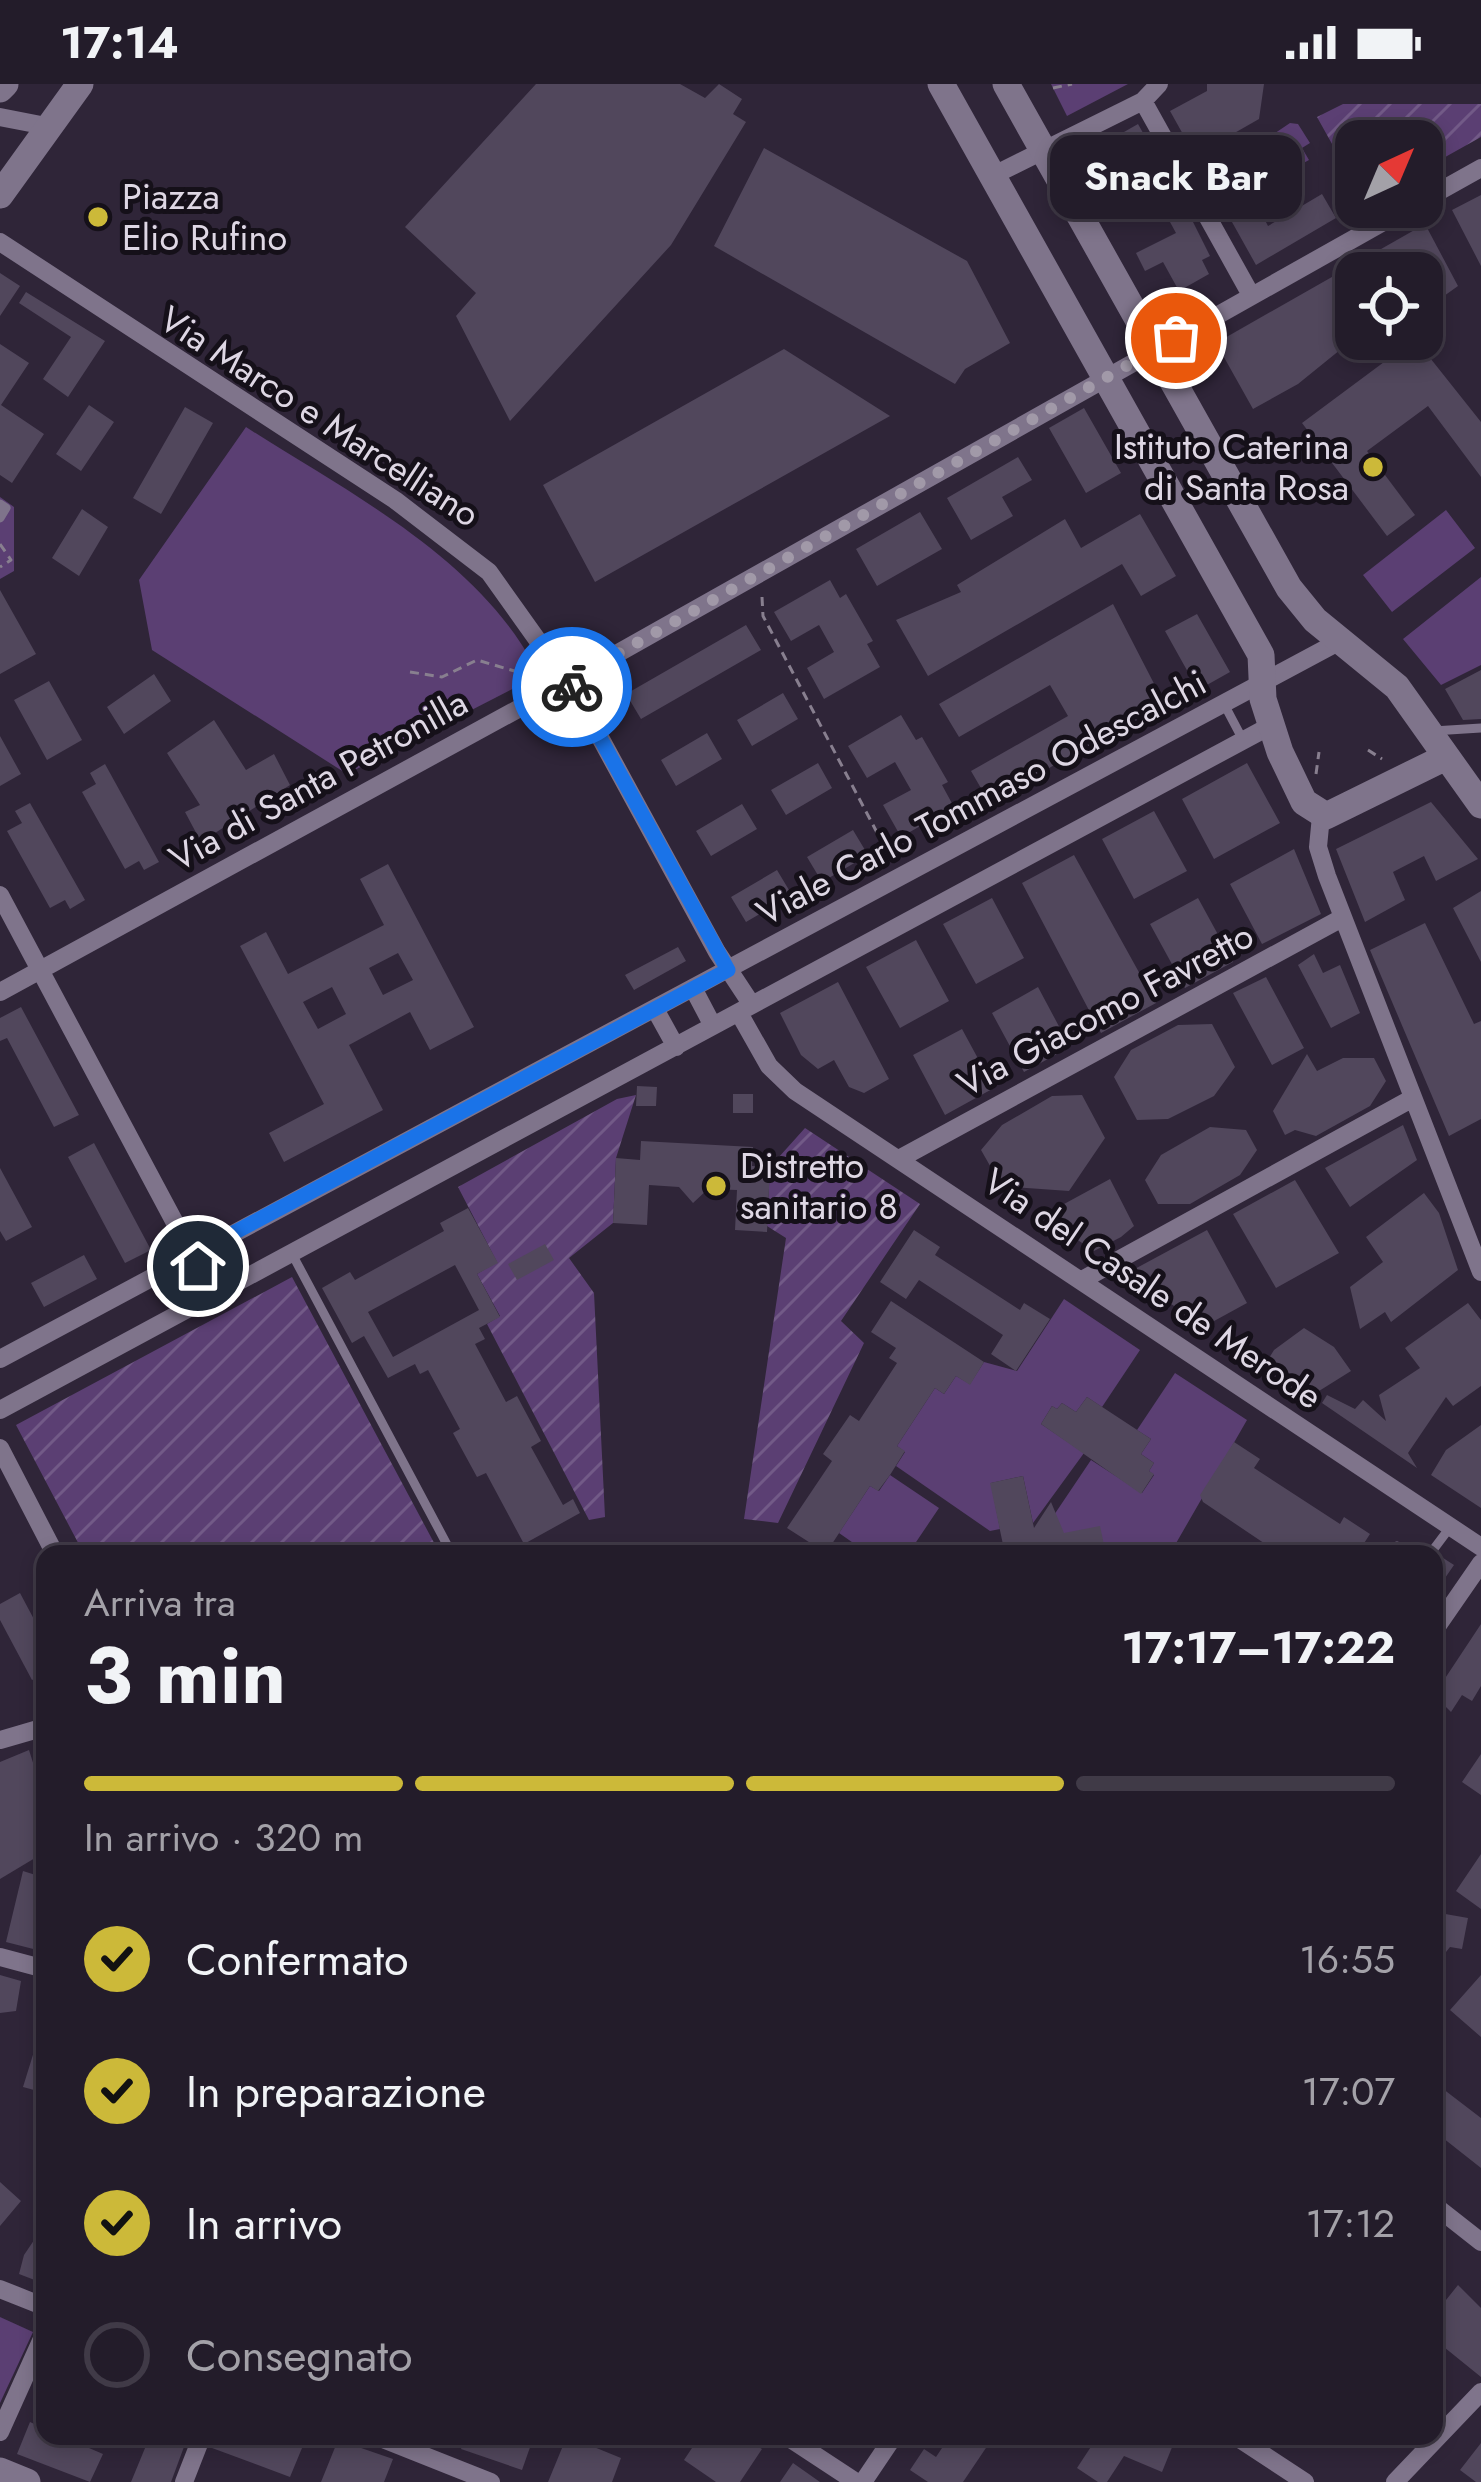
<!DOCTYPE html>
<html lang="it">
<head>
<meta charset="utf-8">
<style>
  :root { --surface:#231c2a; --page:#2f2936; --text:#f1f3f6; --muted:#a3a1a8; --line:#403a47; --accent:#ccb939 }
  body { margin:0; font-family:Jost,sans-serif; background:var(--page); color:var(--text); height:100vh; display:flex; flex-direction:column; font-size:45px; white-space:nowrap }
  * { box-sizing:border-box; margin:0 }
  p { font-size:39px; color:var(--muted) }
  .icon { flex:none; width:66px; height:66px; fill:none; stroke:currentColor; stroke-width:2; stroke-linecap:round; stroke-linejoin:round }
  .map { position:relative; flex:1; overflow:hidden }
  .side { position:absolute; left:36px; top:1461px; width:1407px; height:900px; display:flex; flex-direction:column; background:var(--surface); border-radius:24px; box-shadow:0 6px 18px #0003,0 0 0 3px var(--line) }
  .side>* { flex:none }
  .needle { width:78px; rotate:44deg }
  .controls { position:absolute; left:1335px; top:36px; display:grid; gap:24px }
  .controls a { display:grid; place-items:center; width:108px; height:108px; border-radius:24px; background:var(--surface); box-shadow:0 6px 18px #0003,0 0 0 3px var(--line); font-size:60px }
  .pin { position:absolute; display:grid; place-items:center; width:102px; height:102px; color:#fff; margin:-51px; border:6px solid #fff; border-radius:50%; box-shadow:0 3px 12px #0007 }
  .courier { position:absolute; display:grid; place-items:center; width:120px; height:120px; margin:-60px; border:9px solid #1a73e8; border-radius:50%; background:#fff; color:#222; box-shadow:0 3px 15px #0007 }
  .bubble { position:absolute; height:84px; border-radius:24px; background:var(--surface); box-shadow:0 6px 18px #0003,0 0 0 3px var(--line); font-size:39px; font-weight:700; line-height:84px; text-align:center }
  .overview em { font-style:normal; font-weight:700 }
  .overview div { display:flex; flex-direction:column-reverse }
  .overview { display:flex; align-items:center; justify-content:space-between; height:204px; padding:0 48px }
  h1 { font-size:78px; font-weight:700; line-height:90px }
  .bar { display:grid; grid-template-columns:repeat(4,1fr); gap:18px 12px; align-content:center; height:144px; padding:0 48px }
  .bar i { height:15px; border-radius:9px; background:var(--line) }
  .bar .current { background:var(--accent) }
  .bar p { grid-column:span 4 }
  ol { padding:0 48px; list-style:none }
  li { display:flex; align-items:center; gap:36px; height:132px }
  li p { margin-inline-start:auto }
  li .icon { padding:12px; border-radius:50%; background:var(--accent); color:#111; stroke-width:4 }
  li:last-child { color:var(--muted) }
  li i { width:66px; height:66px; border:6px solid var(--line); border-radius:50% }
  .status { display:flex; justify-content:space-between; align-items:center; height:84px; padding:0 60px; background:var(--surface); direction:ltr }
  .status svg { height:33px; fill:currentColor }
  .map>svg:first-child { display:block }
  .green { fill:#5b3f73 }
  .garden { fill:url(#garden-furrows) }
  .building { fill:#51475c; fill-rule:evenodd }
  .lines { fill:none; stroke-linecap:round; stroke-linejoin:round }
  .path { stroke:#887f8f; stroke-width:3; stroke-dasharray:9 6; stroke-linecap:butt }
  .lane { stroke:#7f748b; stroke-width:9 }
  .street { stroke:#7f748b; stroke-width:18 }
  .secondary { stroke:#7f748b; stroke-width:27 }
  .done { stroke:#a199a8; stroke-width:12; stroke-dasharray:0 21.6 }
  .route { stroke:#1a73e8; stroke-width:15 }
  .poi-dot { fill:#ccb939; stroke:#151019; stroke-width:4.5 }
  .labels { text-anchor:middle; dominant-baseline:central; stroke-width:10; stroke-linejoin:round; paint-order:stroke }
  .poi-label { font-size:36px; fill:#ded7e4; stroke:#151019; text-anchor:start }
  .street-label { font-size:36px; fill:#ded7e4; stroke:#151019 }
</style>
</head>
<body>
<div class="status"><b>17:14</b><svg viewBox="0 0 49 12"><path d="M0 12V9h3v3zM5 12V6h3v6zM10 12V3h3v9zM15 12V0h3v12zM26 1h20v11H26zM47 4h2v5h-2z"/></svg></div>
<div class="map">
<svg width="1481" height="2398" viewBox="0 0 1481 2398">
  <defs>
    <pattern id="garden-furrows" width="10" height="10" patternUnits="userSpaceOnUse" patternTransform="scale(3)"><rect width="10" height="10" fill="#5b3f73"/><path d="M-1 1l2-2M0 10L10 0M9 11l2-2" fill="none" stroke="#725a87"/></pattern>
  </defs>
  <rect width="100%" height="100%" fill="#2f2538"/>
  <!-- green -->
  <path class="green" d="M1051 0H1128L1067 32Z
    M1290 39 1298 40 1310 59 1302 64 1309 76 1282 91 1267 80 1259 60Z
    M246 343C347 408 472 470 533 579L526 598 347 690 152 566 139 496Z
    M0 413 14 423V487L0 495Z
    M1446 426 1475 464 1392 528 1363 491Z
    M1481 493V581L1441 601 1403 555Z
    M1064 1215 1140 1266 1102 1323 1087 1313 1076 1328 1062 1319 1057 1325 1052 1322 1041 1340 1084 1369 1033 1439 1023 1392 991 1399 1000 1445 990 1447 896 1382 905 1368 897 1362 935 1304 944 1310 956 1292 970 1300 984 1278 1017 1287Z
    M1175 1289 1247 1336 1175 1461 1186 1470H1106L1054 1451V1431L1091 1376 1142 1409 1154 1391 1149 1387 1154 1379 1141 1370 1151 1355 1137 1346Z
    M890 1391 939 1424 908 1470H869L839 1449 870 1402 879 1407Z
    M0 2233 33 2248 0 2319Z"/>
  <!-- garden -->
  <path class="garden" d="M1343 20H1481V53L1422 86V57H1356V103L1317 33Z
    M636 1011 616 1074 613 1139 569 1174 594 1209 605 1433 589 1436 487 1240 500 1232 477 1190 497 1178 458 1103 617 1015Z
    M805 1044 920 1120 841 1237 864 1259 778 1439 744 1435 786 1154 767 1142 770 1083Z
    M292 1193 440 1470H84L16 1341Z"/>
  <!-- building -->
  <path class="building" d="M536 0H680L705 14 719 0 742 15 733 30 746 38 671 161 510 337 456 232 476 209 405 143Z
    M1207 0H1264L1259 35 1224 55 1268 142 1322 110 1336 134 1256 181 1170 27 1207 7Z
    M1138 40 1147 56 1133 63 1124 48Z
    M764 64 967 177 1010 259 965 285 955 300 714 162Z
    M1091 68 1102 89 1088 97 1076 76Z
    M1177 106 1210 172 1202 176 1209 190 1179 207 1163 178 1145 187 1136 169 1176 149 1158 116Z
    M1481 111V182L1452 126Z
    M1425 140 1458 202 1437 217 1422 189H1356V253L1298 300 1253 325 1216 259Z
    M0 189 20 202 0 232Z
    M26 208 105 257 68 313 43 295 71 253 19 219Z
    M1415 255 1481 338V393L1428 322 1367 367 1415 431 1387 452 1302 339Z
    M0 260 29 279 1 321 44 350 12 399 0 391Z
    M784 265 890 332 595 498 543 401Z
    M89 321 114 338 81 387 56 370Z
    M185 323 213 339 161 430 133 414Z
    M1084 324 1121 389 1086 409 1049 344Z
    M1018 373 1032 396 1002 413 1013 432 971 456 947 414Z
    M82 425 108 443 79 492 52 474Z
    M920 428 942 465 877 502 856 465Z
    M1140 430 1176 492 1141 512 1122 480 928 592 896 536 961 508 957 501 1065 435 1081 464Z
    M830 496 840 514 846 510 873 557 867 560 880 583 824 615 807 584 834 568 819 541 791 557 774 528Z
    M0 506 36 570 0 590Z
    M1113 520 1164 619 989 718 971 687 1068 632 1050 601 959 653 939 620Z
    M1197 530 1230 588 1198 606 1165 547Z
    M746 541 761 566 641 635 626 610Z
    M1481 586V635L1463 636 1445 605Z
    M154 590 171 617 124 650 107 623Z
    M49 597 82 656 47 676 14 616Z
    M783 609 798 635 752 662 737 636Z
    M901 631 916 656 922 653 948 698 942 701 954 723 901 753 883 721 911 706 895 678 867 694 848 662Z
    M214 636 246 686 274 670 290 701 201 758 185 728 200 721 167 669Z
    M707 649 722 675 676 702 661 676Z
    M0 652 21 690 0 702Z
    M818 679 832 704 786 731 771 706Z
    M1247 679 1280 739 1214 775 1182 715Z
    M105 680 159 778 144 786 139 777 125 785 82 708 96 700 90 689Z
    M1431 718 1478 775 1436 797 1424 772 1393 788 1405 816 1365 838 1336 765Z
    M30 719 85 816 70 825 65 816 50 824 7 747 22 739 15 727Z
    M742 720 757 745 711 772 696 747Z
    M1154 727 1187 787 1134 815 1102 755Z
    M853 746 868 771 822 798 807 773Z
    M1294 765 1321 830 1262 860 1230 800Z
    M1074 771 1156 919 1101 949 1022 799Z
    M388 780 474 943 430 966 410 928 349 961 383 1026 284 1078 269 1049 324 1020 240 862 266 848 288 890 384 841 360 795ZM398 869 413 896 383 911 369 884ZM332 903 346 930 318 945 303 918Z
    M777 786 792 811 746 838 731 813Z
    M1481 807V878L1453 824Z
    M992 814 1024 874 976 900 943 840Z
    M1198 814 1233 878 1185 904 1150 840Z
    M1425 839 1474 940 1481 937V1035L1449 1052 1370 866Z
    M916 856 949 917 900 944 866 883Z
    M678 863 686 877 634 906 625 891Z
    M1314 870 1323 889 1340 881 1360 929 1331 944 1298 881Z
    M1266 893 1304 964 1272 981 1233 909Z
    M838 898 889 995 864 1009 849 1003 834 976 818 985 801 971 780 929Z
    M1038 903 1070 963 1024 988 992 929Z
    M21 923 79 1031 54 1043 7 954 0 957V934Z
    M1212 940 1235 983 1214 1012 1168 1035 1137 1036 1114 993 1131 966 1178 941Z
    M962 945 994 1004 945 1031 913 971Z
    M1307 970 1317 987 1343 974H1374L1386 997 1370 1022 1316 1052 1295 1046 1285 1051 1273 1027Z
    M637 1002 657 1003 656 1022H636Z
    M733 1010H753V1029H733Z
    M1082 1011 1105 1054 1069 1107 1014 1103 1005 1108 981 1066 1002 1041 1052 1012Z
    M1403 1041 1417 1076 1350 1123 1325 1084Z
    M1210 1043 1246 1046 1257 1066 1240 1091 1190 1120H1158L1145 1096 1161 1071Z
    M641 1057 753 1063 752 1082 770 1083 767 1148 735 1146 737 1106 708 1105 693 1119 679 1103 649 1101 647 1141 613 1139 616 1074 640 1076Z
    M94 1059 151 1166 125 1179 68 1073Z
    M0 1084 32 1143 6 1157 0 1147Z
    M1110 1095 1134 1142 1121 1153 1094 1167 1042 1132Z
    M1295 1096 1339 1169 1276 1204 1233 1130Z
    M1424 1109 1439 1129 1458 1186 1391 1238 1385 1228 1360 1245 1350 1203 1383 1178 1366 1153Z
    M468 1124 498 1179 477 1190 500 1233 479 1244 485 1255 475 1260 506 1318 517 1312 541 1357 531 1363 563 1421 573 1415 580 1429 524 1460 486 1389 477 1393 453 1349 460 1345 428 1286 420 1290 415 1280 388 1294 364 1252 352 1259 322 1204 350 1188 355 1196 444 1147 440 1139ZM455 1181 479 1226 393 1273 368 1228Z
    M914 1146 940 1163 935 1171 1020 1226 1024 1219 1050 1235 1016 1287 991 1270 1003 1251 919 1196 906 1215 880 1198Z
    M1207 1146 1247 1219 1205 1242 1137 1198 1131 1187Z
    M545 1160 554 1176 517 1196 508 1180Z
    M84 1171 97 1195 44 1223 31 1199Z
    M891 1217 984 1278 970 1301 956 1292 944 1310 935 1304 897 1362 905 1367 890 1391 878 1407 870 1402 826 1469 787 1444 832 1377 823 1370 850 1331 859 1337 897 1279 889 1274 896 1264 871 1248Z
    M1468 1219 1481 1236V1302L1453 1322 1446 1313 1408 1369 1417 1384 1322 1319 1327 1311 1355 1325 1363 1316 1386 1337 1379 1311 1420 1284 1405 1264Z
    M1304 1244 1334 1263 1351 1287 1311 1312 1264 1282 1274 1266Z
    M1087 1313 1151 1355 1141 1370 1154 1379 1149 1387 1154 1390 1141 1410 1041 1340 1052 1322 1057 1325 1062 1319 1076 1328Z
    M1481 1341V1424L1431 1391 1446 1366Z
    M1234 1358 1260 1375 1254 1384 1340 1440 1344 1433 1370 1450 1357 1470H1280L1203 1418 1200 1411Z
    M1023 1392 1034 1444 1051 1418 1064 1449 1100 1442 1106 1470H1005L990 1399Z
    M1440 1472 1454 1481 1434 1510V1478Z
    M20 1509 45 1556V1589L32 1596 0 1536V1520Z
    M1481 1540V1602L1472 1617 1462 1611 1451 1628 1434 1611Z
    M29 1666 35 1685 45 1682V1768L0 1795V1678Z
    M1481 1670V1711L1462 1698Z
    M1481 1770V1825L1456 1807Z
    M23 1787 45 1794V1868L6 1858Z
    M1434 1828 1468 1834 1462 1865 1450 1863 1434 1883Z
    M0 1891 21 1897 16 1927 0 1929Z
    M1481 1891V1953L1450 1926Z
    M41 1945 45 1946V2009L23 2003Z
    M1434 1998 1481 2034V2084L1443 2054 1434 2067Z
    M0 2098 21 2117 0 2142Z
    M45 2140V2200L19 2190 24 2171Z
    M1458 2201 1481 2224V2293L1434 2255V2231Z
    M30 2338 45 2345V2352H61L103 2370 90 2398 17 2370Z
    M150 2352H188L171 2398H131Z
    M215 2352H307L290 2393 212 2364Z
    M466 2352H534L522 2386 461 2365Z
    M567 2352 621 2374 612 2398H548Z
    M700 2352H740L762 2365 740 2398H716L684 2376Z
    M950 2352H994L963 2398H928L910 2386 924 2365 936 2373Z
    M1098 2352H1165L1175 2356 1162 2388 1124 2372 1107 2398H1098L1077 2384Z
    M338 2356 393 2375 384 2398H321Z
    M1481 2359V2398H1476L1460 2386Z
    M793 2379 820 2398H780Z"/>
  <g class="lines">
    <!-- path -->
    <path class="path" d="M1053 4 1072 0
      M0 460 11 476 0 483
      M762 513 763 532 892 777
      M410 588 442 593 477 576 528 591
      M1368 666 1382 675
      M1316 690 1319 668"/>
    <!-- lane -->
    <path class="lane" d="M0 420 6 424 0 434
      M1224 620 1243 656
      M1433 647 1481 644
      M291 1168 452 1470
      M1386 1470 1397 1462 1409 1470
      M1430 1470 1451 1442"/>
    <!-- street -->
    <path class="street" d="M1143 17 1251 211
      M0 33 46 42
      M992 92 1143 17 1159 0
      M1422 117 1481 84
      M0 158 395 416 489 488 578 613 717 868 752 921
      M1321 732 1318 763 1327 792 1481 1188
      M0 811 213 1210
      M693 904 713 942
      M0 908 549 608 1410 123
      M655 925 676 963
      M739 929 769 982 795 1007 1481 1463
      M899 1075 1342 834
      M1082 1196 1413 1014
      M0 1275 1340 557
      M0 1326 1270 642
      M0 1364 55 1470
      M1434 1547 1481 1479
      M0 1656 45 1643
      M0 1873 45 1885
      M1434 2121 1481 2158
      M0 2205 45 2223
      M0 2348 45 2248
      M375 2352 491 2398
      M786 2352 856 2398
      M1235 2352 1305 2398
      M184 2398 202 2352
      M863 2398 894 2352
      M1395 2398 1481 2308"/>
    <!-- secondary -->
    <path class="secondary" d="M941 0 1261 571 1263 615 1280 668 1304 718 1326 732 1444 674
      M1006 0 1289 504 1315 536 1397 603 1481 721
      M0 5 5 0
      M0 111 80 0
      M0 2387 27 2398"/>
  </g>
  <g class="lines">
    <!-- done -->
    <path class="done" d="M572 603 568 598 1176 254"/>
    <!-- route -->
    <path class="route" d="M198 1182 192 1171 728 886 572 603"/>
  </g>
  <!-- markers -->
  <g class="poi-dot">
    <circle cx="98" cy="133" r="12"/>
    <circle cx="1373" cy="383" r="12"/>
    <circle cx="716" cy="1102" r="12"/>
  </g>
  <g class="labels">
    <!-- poi labels -->
    <g class="poi-label">
      <text x="122" y="112">Piazza<tspan x="122" dy="41">Elio Rufino</tspan></text>
      <text x="1349" y="362" text-anchor="end">Istituto Caterina<tspan x="1349" dy="41">di Santa Rosa</tspan></text>
      <text x="740" y="1081">Distretto<tspan x="740" dy="41">sanitario 8</tspan></text>
    </g>
    <!-- street labels -->
    <g class="street-label">
      <text transform="translate(320 332) rotate(33)">Via Marco e Marcelliano</text>
      <text transform="translate(318 696) rotate(-29)">Via di Santa Petronilla</text>
      <text transform="translate(981 713) rotate(-28)">Viale Carlo Tommaso Odescalchi</text>
      <text transform="translate(1105 925) rotate(-28)">Via Giacomo Favretto</text>
      <text transform="translate(1153 1204) rotate(34)">Via del Casale de Merode</text>
    </g>
  </g>
</svg>
<div class="controls">
<a><svg class="needle" viewBox="-14 -14 28 28"><path d="M0-13l5 13h-10z" fill="#e53935"/><path d="M0 13l5-13h-10z" fill="#a3a1a8"/></svg></a>
<a><svg class="icon" aria-label="locate" viewBox="0 0 24 24"><circle cx="12" cy="12" r="6"/><path d="M12 2v4M12 18v4M2 12h4M18 12h4"/></svg></a>
</div>
<div class="pin" style="left:1176px;top:254px;background:#ea580c"><svg class="icon" aria-label="bag" viewBox="0 0 24 24"><path d="M5 8h14l-1 12H6zM9 8a3 3 0 0 1 6 0"/></svg></div>
<div class="pin" style="left:198px;top:1182px;background:#1f2937"><svg class="icon" aria-label="home" viewBox="0 0 24 24"><path d="M3 11l9-7 9 7M6 9v11h12V9"/></svg></div>
<div class="courier" style="left:572px;top:603px"><svg class="icon" aria-label="bike" viewBox="0 0 24 24"><circle cx="6" cy="16" r="4"/><circle cx="18" cy="16" r="4"/><path d="M6 16l4-8h5l3 8M10 8l3 8H6M13 5h3"/></svg></div>
<div class="bubble" style="left:1050px;top:51px;width:252px">Snack Bar</div>
<section class="side">
<div class="overview"><div><h1>3 min</h1><p>Arriva tra</p></div><em>17:17–17:22</em></div>
<div class="bar"><i class="current"></i><i class="current"></i><i class="current"></i><i></i><p>In arrivo · 320 m</p></div>
<ol>
<li><svg class="icon" aria-label="check" viewBox="0 0 24 24"><path d="M5 12l5 5 9-10"/></svg>Confermato<p>16:55</p></li>
<li><svg class="icon" aria-label="check" viewBox="0 0 24 24"><path d="M5 12l5 5 9-10"/></svg>In preparazione<p>17:07</p></li>
<li><svg class="icon" aria-label="check" viewBox="0 0 24 24"><path d="M5 12l5 5 9-10"/></svg>In arrivo<p>17:12</p></li>
<li><i></i>Consegnato</li>
</ol>
</section>
</div>
</body>
</html>
